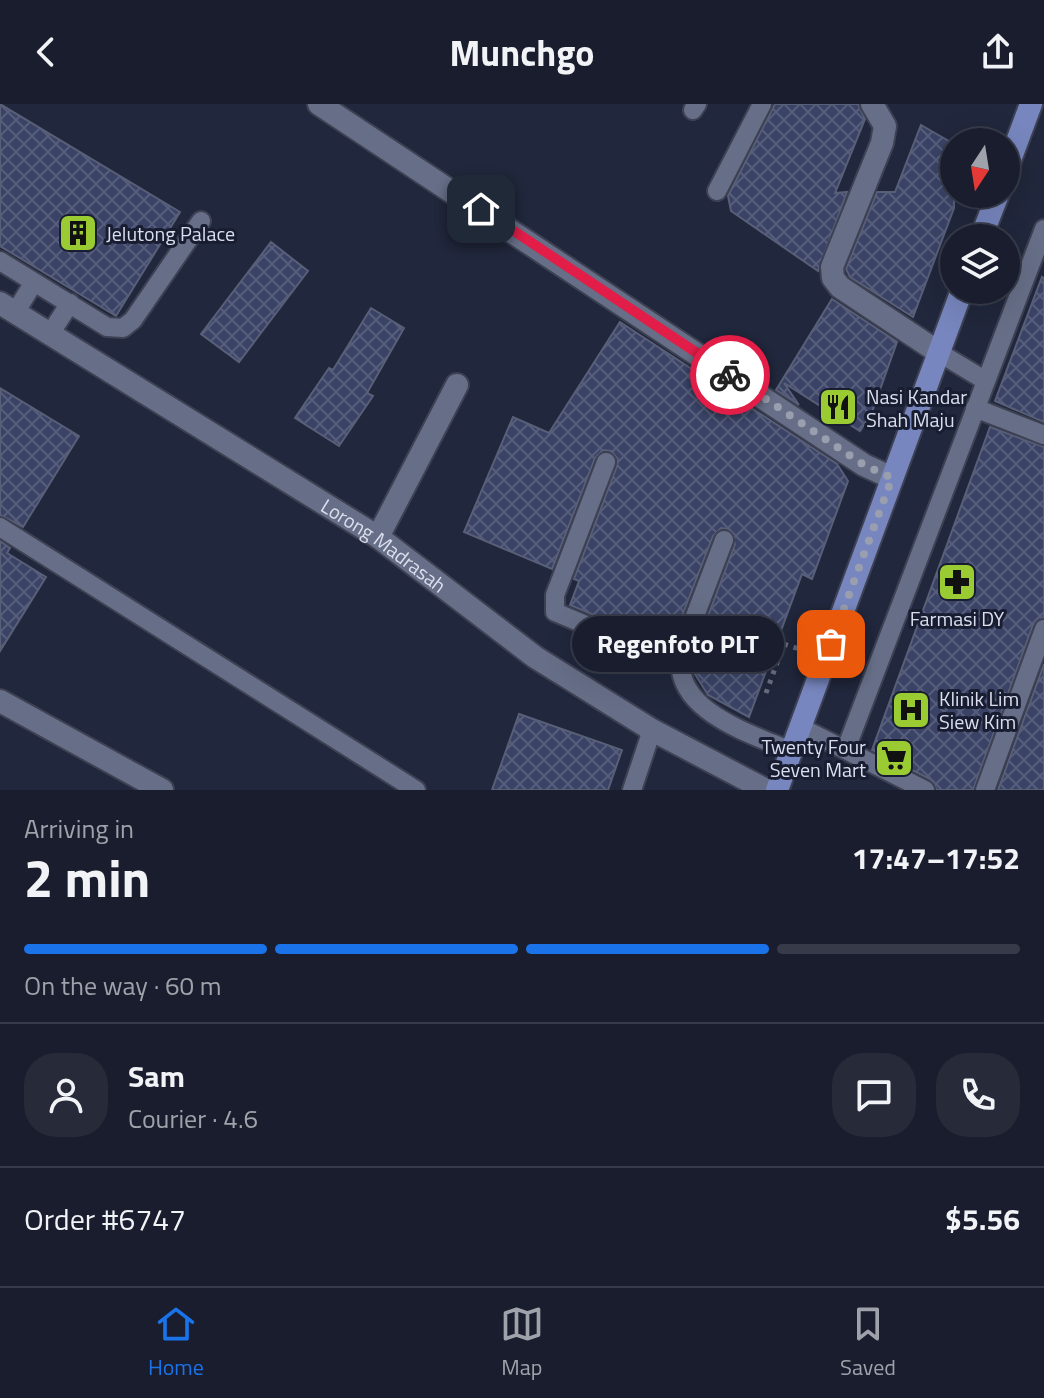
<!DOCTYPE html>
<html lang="en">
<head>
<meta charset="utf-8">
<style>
  :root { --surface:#191d2d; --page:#262a39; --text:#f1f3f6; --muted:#9fa2aa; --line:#373b49; --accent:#1a73e8 }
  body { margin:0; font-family:"Titillium Web",sans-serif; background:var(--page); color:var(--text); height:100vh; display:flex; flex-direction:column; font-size:30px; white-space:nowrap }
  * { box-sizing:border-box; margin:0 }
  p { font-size:26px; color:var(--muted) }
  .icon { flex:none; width:44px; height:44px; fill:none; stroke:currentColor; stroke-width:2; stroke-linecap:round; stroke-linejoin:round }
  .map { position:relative; height:686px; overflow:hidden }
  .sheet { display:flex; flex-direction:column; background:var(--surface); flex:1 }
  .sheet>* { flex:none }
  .needle { width:52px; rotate:192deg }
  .tools { position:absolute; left:940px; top:24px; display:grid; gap:16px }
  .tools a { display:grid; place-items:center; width:80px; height:80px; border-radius:50%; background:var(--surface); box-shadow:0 8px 32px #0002,0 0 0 2px var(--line); font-size:40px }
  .pin { position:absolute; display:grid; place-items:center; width:68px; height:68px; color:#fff; margin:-34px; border-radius:16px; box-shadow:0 4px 12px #0006 }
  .courier { position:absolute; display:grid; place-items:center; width:80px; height:80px; margin:-40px; border:6px solid #e11d48; border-radius:50%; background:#fff; color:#222; box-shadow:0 2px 10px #0007 }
  .bubble { position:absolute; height:56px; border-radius:28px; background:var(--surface); box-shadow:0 8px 32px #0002,0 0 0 2px var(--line); font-size:26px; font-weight:700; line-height:56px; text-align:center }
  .headline em { font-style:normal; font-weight:700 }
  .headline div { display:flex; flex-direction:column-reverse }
  .headline { display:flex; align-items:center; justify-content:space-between; height:136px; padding:0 24px }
  h1 { font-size:52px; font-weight:700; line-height:60px }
  .bar { display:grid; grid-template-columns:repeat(4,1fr); gap:12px 8px; align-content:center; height:96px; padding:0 24px }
  .bar i { height:10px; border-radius:6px; background:var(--line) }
  .bar .active { background:var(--accent) }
  .bar p { grid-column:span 4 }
  .line { display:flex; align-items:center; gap:20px; padding:0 24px; border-top:2px solid var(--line) }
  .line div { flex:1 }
  .round { display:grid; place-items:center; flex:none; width:84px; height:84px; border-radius:32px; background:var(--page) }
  header { display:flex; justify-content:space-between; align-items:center; height:104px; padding:0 24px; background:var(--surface); font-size:36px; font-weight:700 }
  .tabs { display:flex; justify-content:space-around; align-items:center; height:112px; border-top:2px solid var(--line); background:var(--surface); font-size:22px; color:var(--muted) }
  .tabs a { display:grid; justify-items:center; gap:4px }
  .tabs .active { color:var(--accent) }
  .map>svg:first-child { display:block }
  .building { fill:url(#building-cross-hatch); stroke:#585f77; stroke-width:2 }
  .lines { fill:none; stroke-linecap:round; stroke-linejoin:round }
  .service-casing { stroke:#3d4153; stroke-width:22 }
  .minor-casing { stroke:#3d4153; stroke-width:26 }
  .primary-casing { stroke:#3d4153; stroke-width:26 }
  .path { stroke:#696e80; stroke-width:5; stroke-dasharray:4 6; stroke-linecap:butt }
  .service { stroke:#676f88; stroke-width:18 }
  .minor { stroke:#676f88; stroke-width:22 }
  .primary { stroke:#7786be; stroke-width:22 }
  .path-bridge { stroke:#696e80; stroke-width:5; stroke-dasharray:4 6; stroke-linecap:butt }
  .done { stroke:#9a9faf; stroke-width:8; stroke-dasharray:0 14.4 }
  .route { stroke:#e11d48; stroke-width:10 }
  .labels { text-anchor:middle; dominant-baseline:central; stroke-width:6; stroke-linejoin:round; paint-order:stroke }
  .poi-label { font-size:20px; fill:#dbdfed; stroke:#181d32; text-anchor:start }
  .street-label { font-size:20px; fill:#dbdfed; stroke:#181d32 }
</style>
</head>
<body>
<header><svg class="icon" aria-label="back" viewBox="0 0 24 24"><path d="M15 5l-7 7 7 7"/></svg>Munchgo<svg class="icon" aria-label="share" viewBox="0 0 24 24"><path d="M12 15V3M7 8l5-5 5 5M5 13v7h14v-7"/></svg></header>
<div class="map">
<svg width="1044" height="686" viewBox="0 0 1044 686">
  <defs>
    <pattern id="building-cross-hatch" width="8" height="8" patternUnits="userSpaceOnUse" patternTransform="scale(2)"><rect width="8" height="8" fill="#3a4366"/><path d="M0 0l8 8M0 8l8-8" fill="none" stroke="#565e7c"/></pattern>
  </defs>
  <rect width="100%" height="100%" fill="#21273c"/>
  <!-- building -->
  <path class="building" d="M0 0 180 108 116 212 0 142Z
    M775 0H858L865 15 835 89 847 88 818 167 731 107 728 92Z
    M921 21 954 40V104L913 213 850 173 846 165 877 88H895Z
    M271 138 308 167 239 258 201 230Z
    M1042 173 1044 174V318L995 297Z
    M832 195 897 238 872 308 860 327 784 279 799 301 776 286Z
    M371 204 404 224 367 289 373 292 339 342 295 314 329 264 333 266Z
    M620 218 837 360 848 377 812 475 802 470 749 613 708 591 695 570 699 558 694 556V549L735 440 729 425 721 424 713 432 670 543 570 501 579 477 574 475 617 362 618 355 611 347 603 346 595 354 552 465 464 428 513 313 549 329Z
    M0 284 79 332 23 423 0 411Z
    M990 323 1044 343V513L1033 521 973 686H937L930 675 872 646Z
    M0 437 10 444 7 449 46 473 0 547Z
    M1044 560V686H998Z
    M519 610 622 646 608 686H492Z"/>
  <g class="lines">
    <defs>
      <path id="service" d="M693 6 697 0
        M717 87 762 0
        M0 157 107 223 123 224 133 216 201 117
        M15 209 34 178
        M50 230 70 199
        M938 248 986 277
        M975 304 1044 331
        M606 358 555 491V508L679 560
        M0 423 416 686
        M724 436 682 546C668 605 749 629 791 647
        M800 623 925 686
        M846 645 1044 125
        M632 686 652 626
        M985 686 1044 525"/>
      <g id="minor">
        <path d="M319 0 864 361 892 374"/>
        <path d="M872 0 885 22 882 39 832 163 833 174 840 183 938 248"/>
        <path id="s1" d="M0 199 378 433 535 553 652 626 766 686"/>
        <path d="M378 433 457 281"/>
        <path d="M0 597 162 686"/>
      </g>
      <path id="primary" d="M1006 67 1031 0
        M981 134 998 90
        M777 686 962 186"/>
    </defs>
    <!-- service casing -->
    <use href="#service" class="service-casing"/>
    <!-- minor casing -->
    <use href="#minor" class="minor-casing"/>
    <!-- primary casing -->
    <use href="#primary" class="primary-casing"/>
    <!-- path -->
    <path class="path" d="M766 589 784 540"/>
    <!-- service -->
    <use href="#service" class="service"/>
    <!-- minor -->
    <use href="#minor" class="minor"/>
    <!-- primary -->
    <use href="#primary" class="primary"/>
    <!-- path-bridge -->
    <path class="path-bridge" d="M784 540 856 564"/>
  </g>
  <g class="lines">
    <!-- done -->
    <path class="done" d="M730 271 864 361 892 374 831 540"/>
    <!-- route -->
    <path class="route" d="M481 105 730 271"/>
  </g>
  <!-- icons -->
  <defs>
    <symbol id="building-square" viewBox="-11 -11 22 22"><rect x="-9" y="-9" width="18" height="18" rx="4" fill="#9bcb32" stroke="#181d32"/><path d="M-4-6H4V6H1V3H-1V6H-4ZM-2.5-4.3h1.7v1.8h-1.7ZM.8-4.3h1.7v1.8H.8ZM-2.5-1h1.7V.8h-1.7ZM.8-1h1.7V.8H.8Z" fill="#111"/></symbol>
    <symbol id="restaurant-square" viewBox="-11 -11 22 22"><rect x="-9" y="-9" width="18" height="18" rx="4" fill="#9bcb32" stroke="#181d32"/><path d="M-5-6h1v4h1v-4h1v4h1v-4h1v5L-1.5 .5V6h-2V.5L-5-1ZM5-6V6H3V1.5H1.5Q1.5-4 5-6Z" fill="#111"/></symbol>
    <symbol id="pharmacy-square" viewBox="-11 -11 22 22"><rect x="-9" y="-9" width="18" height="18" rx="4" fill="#9bcb32" stroke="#181d32"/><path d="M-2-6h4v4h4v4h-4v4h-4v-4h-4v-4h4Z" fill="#111"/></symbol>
    <symbol id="hospital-square" viewBox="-11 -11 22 22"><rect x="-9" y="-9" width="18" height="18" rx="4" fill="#9bcb32" stroke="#181d32"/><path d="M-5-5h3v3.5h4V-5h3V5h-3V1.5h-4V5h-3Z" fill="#111"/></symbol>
    <symbol id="supermarket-square" viewBox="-11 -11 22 22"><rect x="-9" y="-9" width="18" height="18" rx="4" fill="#9bcb32" stroke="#181d32"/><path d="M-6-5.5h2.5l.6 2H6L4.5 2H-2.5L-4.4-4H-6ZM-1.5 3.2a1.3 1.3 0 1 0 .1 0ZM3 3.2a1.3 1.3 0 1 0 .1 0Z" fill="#111"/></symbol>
  </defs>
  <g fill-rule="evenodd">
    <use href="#building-square" x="56" y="107" width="44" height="44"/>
    <use href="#restaurant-square" x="816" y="281" width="44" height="44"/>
    <use href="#pharmacy-square" x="935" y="456" width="44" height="44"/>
    <use href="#hospital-square" x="889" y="584" width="44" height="44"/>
    <use href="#supermarket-square" x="872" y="632" width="44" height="44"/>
  </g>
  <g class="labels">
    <!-- poi labels -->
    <g class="poi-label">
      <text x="106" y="129">Jelutong Palace</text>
      <text x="866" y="292">Nasi Kandar<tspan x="866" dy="23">Shah Maju</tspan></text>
      <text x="957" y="514" text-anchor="middle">Farmasi DY</text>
      <text x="939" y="594">Klinik Lim<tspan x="939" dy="23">Siew Kim</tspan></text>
      <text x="866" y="642" text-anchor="end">Twenty Four<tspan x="866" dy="23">Seven Mart</tspan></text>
    </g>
    <!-- street labels -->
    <g class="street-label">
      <text stroke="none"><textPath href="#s1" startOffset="454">Lorong Madrasah</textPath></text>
    </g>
  </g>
</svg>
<div class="tools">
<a><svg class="needle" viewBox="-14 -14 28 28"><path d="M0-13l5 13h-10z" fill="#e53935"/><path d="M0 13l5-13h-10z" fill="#9fa2aa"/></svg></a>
<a><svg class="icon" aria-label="layers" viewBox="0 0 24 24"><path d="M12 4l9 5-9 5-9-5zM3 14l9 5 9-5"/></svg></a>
</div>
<div class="pin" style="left:831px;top:540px;background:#ea580c"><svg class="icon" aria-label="bag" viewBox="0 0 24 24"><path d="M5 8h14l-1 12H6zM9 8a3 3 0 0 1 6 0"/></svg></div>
<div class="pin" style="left:481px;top:105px;background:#1f2937"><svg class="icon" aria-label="home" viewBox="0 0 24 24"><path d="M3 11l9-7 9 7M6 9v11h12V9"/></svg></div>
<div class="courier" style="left:730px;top:271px"><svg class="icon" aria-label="bike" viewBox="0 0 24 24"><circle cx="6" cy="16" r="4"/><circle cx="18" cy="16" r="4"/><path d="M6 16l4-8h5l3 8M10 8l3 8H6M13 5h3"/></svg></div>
<div class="bubble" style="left:572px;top:512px;width:212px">Regenfoto PLT</div>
</div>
<section class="sheet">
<div class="headline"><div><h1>2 min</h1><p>Arriving in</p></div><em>17:47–17:52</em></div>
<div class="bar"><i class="active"></i><i class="active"></i><i class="active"></i><i></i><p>On the way · 60 m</p></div>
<div class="line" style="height:144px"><a class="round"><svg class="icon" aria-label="person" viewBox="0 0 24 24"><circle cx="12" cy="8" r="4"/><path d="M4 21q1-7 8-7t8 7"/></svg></a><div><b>Sam</b><p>Courier · 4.6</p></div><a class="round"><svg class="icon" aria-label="chat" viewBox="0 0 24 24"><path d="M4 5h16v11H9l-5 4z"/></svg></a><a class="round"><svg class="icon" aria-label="phone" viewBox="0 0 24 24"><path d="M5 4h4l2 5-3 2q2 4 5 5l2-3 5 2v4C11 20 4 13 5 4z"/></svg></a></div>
<div class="line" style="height:104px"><div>Order #6747</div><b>$5.56</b></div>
</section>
<nav class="tabs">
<a class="active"><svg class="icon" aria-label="home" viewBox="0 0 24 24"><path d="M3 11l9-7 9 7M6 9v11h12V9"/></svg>Home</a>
<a><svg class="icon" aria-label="map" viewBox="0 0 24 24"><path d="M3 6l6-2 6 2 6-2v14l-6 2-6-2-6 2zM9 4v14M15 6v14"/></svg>Map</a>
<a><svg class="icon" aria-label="saved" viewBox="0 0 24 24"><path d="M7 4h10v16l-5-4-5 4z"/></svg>Saved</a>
</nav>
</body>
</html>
